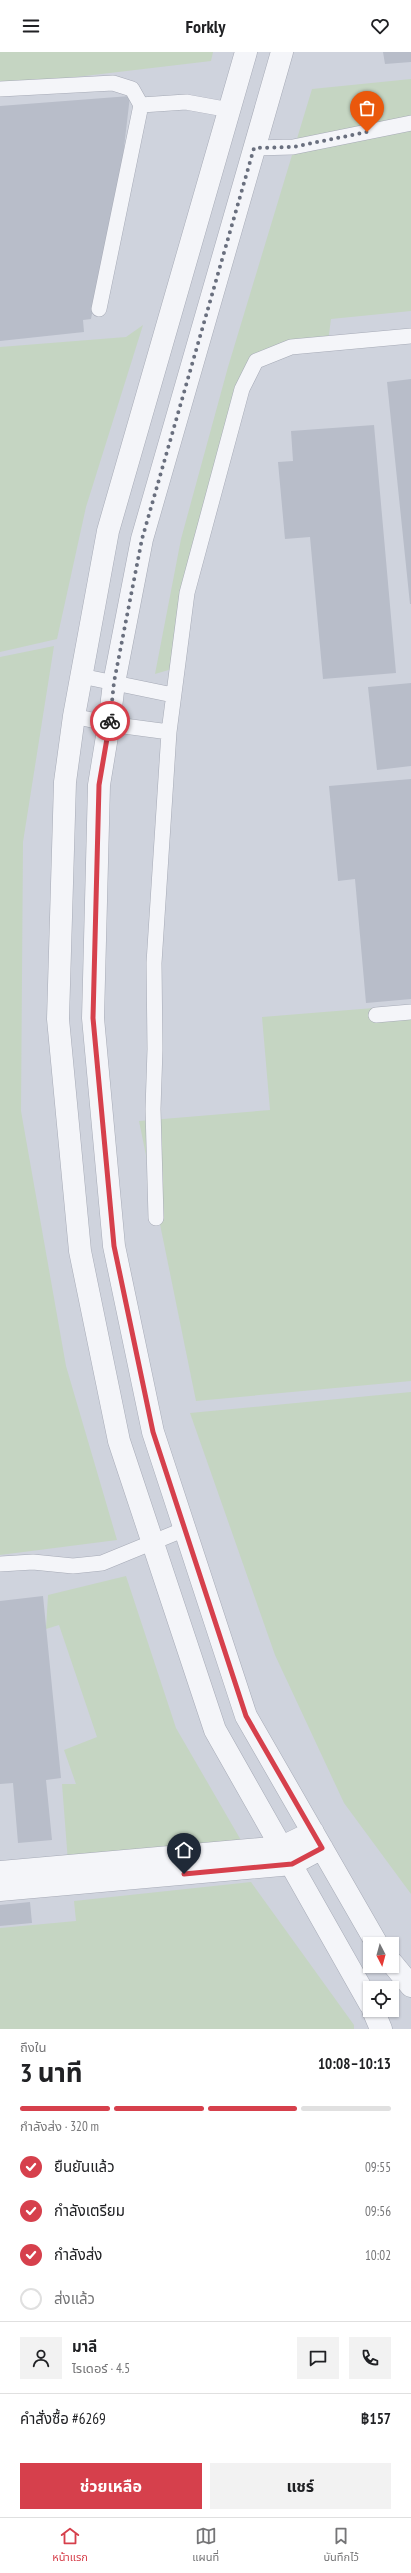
<!DOCTYPE html>
<html lang="th">
<head>
<meta charset="utf-8">
<style>
  :root { --surface:#fff; --page:#f2f2f2; --text:#202124; --muted:#757577; --line:#e0e0e0; --accent:#d6404c }
  body { margin:0; font-family:"PT Sans Narrow","Noto Sans Thai",sans-serif; background:var(--page); color:var(--text); height:100vh; display:flex; flex-direction:column; font-size:15px; white-space:nowrap }
  * { box-sizing:border-box; margin:0 }
  p { font-size:13px; color:var(--muted) }
  .icon { flex:none; width:22px; height:22px; fill:none; stroke:currentColor; stroke-width:2; stroke-linecap:round; stroke-linejoin:round }
  .map { position:relative; height:1977px; overflow:hidden }
  .panel { display:flex; flex-direction:column; background:var(--surface); flex:1 }
  .panel>* { flex:none }
  .needle { width:26px; rotate:174deg }
  .tools { position:absolute; left:363px; top:1885px; display:grid; gap:8px }
  .tools a { display:grid; place-items:center; width:36px; height:36px; border-radius:0px; background:var(--surface); box-shadow:0 1px 3px #0004; font-size:20px }
  .pin { position:absolute; display:grid; place-items:center; width:34px; height:34px; color:#fff; margin:-41px -17px; border-radius:50% 50% 50% 0; rotate:-45deg; box-shadow:0 0 4px #0007 }
  .pin .icon { rotate:45deg }
  .courier { position:absolute; display:grid; place-items:center; width:40px; height:40px; margin:-20px; border:3px solid #d6404c; border-radius:50%; background:#fff; color:#222; box-shadow:0 1px 5px #0007 }
  .head em { font-style:normal; font-weight:700 }
  .head div { display:flex; flex-direction:column-reverse }
  .head { display:flex; align-items:center; justify-content:space-between; height:68px; padding:0 20px }
  h1 { font-size:26px; font-weight:700; line-height:30px }
  .bar { display:grid; grid-template-columns:repeat(4,1fr); gap:6px 4px; align-content:center; height:48px; padding:0 20px }
  .bar i { height:5px; border-radius:3px; background:var(--line) }
  .bar .selected { background:var(--accent) }
  .bar p { grid-column:span 4 }
  .line { display:flex; align-items:center; gap:10px; padding:0 20px; border-top:1px solid var(--line) }
  .line div { flex:1 }
  .round { display:grid; place-items:center; flex:none; width:42px; height:42px; border-radius:0px; background:var(--page) }
  ol { padding:0 20px; list-style:none }
  li { display:flex; align-items:center; gap:12px; height:44px }
  li p { margin-inline-start:auto }
  li .icon { padding:4px; border-radius:50%; background:var(--accent); color:#fff; stroke-width:4 }
  li:last-child { color:var(--muted) }
  li i { width:22px; height:22px; border:2px solid var(--line); border-radius:50% }
  .button { display:flex; gap:8px; margin-top:auto; padding:8px 20px }
  .button a { flex:1; height:46px; border-radius:0px; background:var(--accent); color:#fff; font-size:16px; font-weight:700; line-height:46px; text-align:center }
  .button a+a { background:var(--page); color:var(--text) }
  header { display:flex; justify-content:space-between; align-items:center; height:52px; padding:0 20px; background:var(--surface); font-size:18px; font-weight:700 }
  .tab-bar { display:flex; justify-content:space-around; align-items:center; height:56px; border-top:1px solid var(--line); background:var(--surface); font-size:11px; color:var(--muted) }
  .tab-bar a { display:grid; justify-items:center; gap:2px }
  .tab-bar .selected { color:var(--accent) }
  .map>svg:first-child { display:block }
  .built { fill:#cfd3dd; fill-rule:evenodd }
  .green { fill:#c5d5c2 }
  .building { fill:#b8bdc9 }
  .lines { fill:none; stroke-linecap:round; stroke-linejoin:round }
  .service-casing { stroke:#a6aab6; stroke-width:16 }
  .minor-casing { stroke:#a6aab6; stroke-width:23 }
  .service { stroke:#f4f5f9; stroke-width:15 }
  .minor { stroke:#f4f5f9; stroke-width:22 }
  .done { stroke:#696f7e; stroke-width:4; stroke-dasharray:0 7.2 }
  .route { stroke:#d6404c; stroke-width:5 }
</style>
</head>
<body>
<header><svg class="icon" aria-label="menu" viewBox="0 0 24 24"><path d="M4 6h16M4 12h16M4 18h16"/></svg>Forkly<svg class="icon" aria-label="heart" viewBox="0 0 24 24"><path d="M12 20l-8-8c-3-5 5-10 8-4 3-6 11-1 8 4z"/></svg></header>
<div class="map">
<svg width="411" height="1977" viewBox="0 0 411 1977">
  <rect width="100%" height="100%" fill="#e1e4eb"/>
  <!-- built -->
  <path class="built" d="M0 0H411V1977H0ZM370 1892H392V1914H370ZM370 1936H392V1958H370Z"/>
  <!-- green -->
  <path class="green" d="M0 0H213L211 9 0 34Z
    M411 27V259L331 267 328 290 261 308 238 356 172 617 155 622 181 487 228 315 312 37Z
    M143 273 86 455 57 587 0 600V295L126 285Z
    M54 594 23 790 21 1059 66 1314 117 1488 0 1503V605Z
    M411 953V1329L196 1349 139 1069 270 1058 262 965Z
    M411 1340V1842L344 1751 275 1603 190 1361Z
    M126 1524 176 1676 242 1790 68 1810 62 1732H76L64 1698 97 1685 59 1573 46 1577 48 1543Z
    M251 1830 354 1973V1977H0V1876L76 1869 74 1849Z"/>
  <!-- building -->
  <path class="building" d="M383 0H411V10L385 12Z
    M130 44 123 104 108 179 91 267 83 268 84 280 0 289V54Z
    M411 327V552H410L387 330Z
    M374 373 396 621 323 627 310 485 285 487 278 410 293 409 291 379Z
    M411 631V714L377 718 368 635Z
    M411 727V947L366 951 355 827 338 829 329 734Z
    M43 1544 61 1726 46 1728 52 1788 18 1791 13 1731 0 1732V1549Z
    M30 1850 32 1871 0 1874V1853Z"/>
  <g class="lines">
    <defs>
      <path id="service" d="M0 37 113 31 132 37 141 53 99 257
        M141 53 186 50 230 58
        M254 96 293 95 411 71
        M81 624 173 643
        M74 664 109 672 169 680
        M376 963 411 960
        M156 1166 153 1057 155 997 154 911 169 680 187 541 242 337 256 309 291 295 411 284
        M0 1512 33 1510 73 1514 102 1511 185 1477"/>
      <path id="minor" d="M246 0 108 479 74 664 65 730 58 967 80 1199 119 1389 215 1678 370 1952
        M282 0 142 487 114 631 109 672 99 733 93 966 114 1194 153 1380 246 1664 377 1892
        M0 1820 282 1795 313 1780
        M0 1838 292 1812 322 1796
        M392 1911 411 1934
        M373 1958 381 1977"/>
    </defs>
    <!-- service casing -->
    <use href="#service" class="service-casing"/>
    <!-- minor casing -->
    <use href="#minor" class="minor-casing"/>
    <!-- service -->
    <use href="#service" class="service"/>
    <!-- minor -->
    <use href="#minor" class="minor"/>
  </g>
  <g class="lines">
    <!-- done -->
    <path class="done" d="M110 669 114 630 142 487 254 96 293 95 367 80"/>
    <!-- route -->
    <path class="route" d="M110 669 99 733 93 966 114 1194 153 1380 246 1664 322 1796 292 1812 184 1822"/>
  </g>
</svg>
<div class="tools">
<a><svg class="needle" viewBox="-14 -14 28 28"><path d="M0-13l5 13h-10z" fill="#e53935"/><path d="M0 13l5-13h-10z" fill="#757577"/></svg></a>
<a><svg class="icon" aria-label="locate" viewBox="0 0 24 24"><circle cx="12" cy="12" r="6"/><path d="M12 2v4M12 18v4M2 12h4M18 12h4"/></svg></a>
</div>
<div class="pin" style="left:367px;top:80px;background:#ea580c"><svg class="icon" aria-label="bag" viewBox="0 0 24 24"><path d="M5 8h14l-1 12H6zM9 8a3 3 0 0 1 6 0"/></svg></div>
<div class="pin" style="left:184px;top:1822px;background:#1f2937"><svg class="icon" aria-label="home" viewBox="0 0 24 24"><path d="M3 11l9-7 9 7M6 9v11h12V9"/></svg></div>
<div class="courier" style="left:110px;top:669px"><svg class="icon" aria-label="bike" viewBox="0 0 24 24"><circle cx="6" cy="16" r="4"/><circle cx="18" cy="16" r="4"/><path d="M6 16l4-8h5l3 8M10 8l3 8H6M13 5h3"/></svg></div>
</div>
<section class="panel">
<div class="head"><div><h1>3 นาที</h1><p>ถึงใน</p></div><em>10:08–10:13</em></div>
<div class="bar"><i class="selected"></i><i class="selected"></i><i class="selected"></i><i></i><p>กำลังส่ง · 320 m</p></div>
<ol>
<li><svg class="icon" aria-label="check" viewBox="0 0 24 24"><path d="M5 12l5 5 9-10"/></svg>ยืนยันแล้ว<p>09:55</p></li>
<li><svg class="icon" aria-label="check" viewBox="0 0 24 24"><path d="M5 12l5 5 9-10"/></svg>กำลังเตรียม<p>09:56</p></li>
<li><svg class="icon" aria-label="check" viewBox="0 0 24 24"><path d="M5 12l5 5 9-10"/></svg>กำลังส่ง<p>10:02</p></li>
<li><i></i>ส่งแล้ว</li>
</ol>
<div class="line" style="height:72px"><a class="round"><svg class="icon" aria-label="person" viewBox="0 0 24 24"><circle cx="12" cy="8" r="4"/><path d="M4 21q1-7 8-7t8 7"/></svg></a><div><b>มาลี</b><p>ไรเดอร์ · 4.5</p></div><a class="round"><svg class="icon" aria-label="chat" viewBox="0 0 24 24"><path d="M4 5h16v11H9l-5 4z"/></svg></a><a class="round"><svg class="icon" aria-label="phone" viewBox="0 0 24 24"><path d="M5 4h4l2 5-3 2q2 4 5 5l2-3 5 2v4C11 20 4 13 5 4z"/></svg></a></div>
<div class="line" style="height:52px"><div>คำสั่งซื้อ #6269</div><b>฿157</b></div>
<div class="button"><a>ช่วยเหลือ</a><a>แชร์</a></div>
</section>
<nav class="tab-bar">
<a class="selected"><svg class="icon" aria-label="home" viewBox="0 0 24 24"><path d="M3 11l9-7 9 7M6 9v11h12V9"/></svg>หน้าแรก</a>
<a><svg class="icon" aria-label="map" viewBox="0 0 24 24"><path d="M3 6l6-2 6 2 6-2v14l-6 2-6-2-6 2zM9 4v14M15 6v14"/></svg>แผนที่</a>
<a><svg class="icon" aria-label="saved" viewBox="0 0 24 24"><path d="M7 4h10v16l-5-4-5 4z"/></svg>บันทึกไว้</a>
</nav>
</body>
</html>
